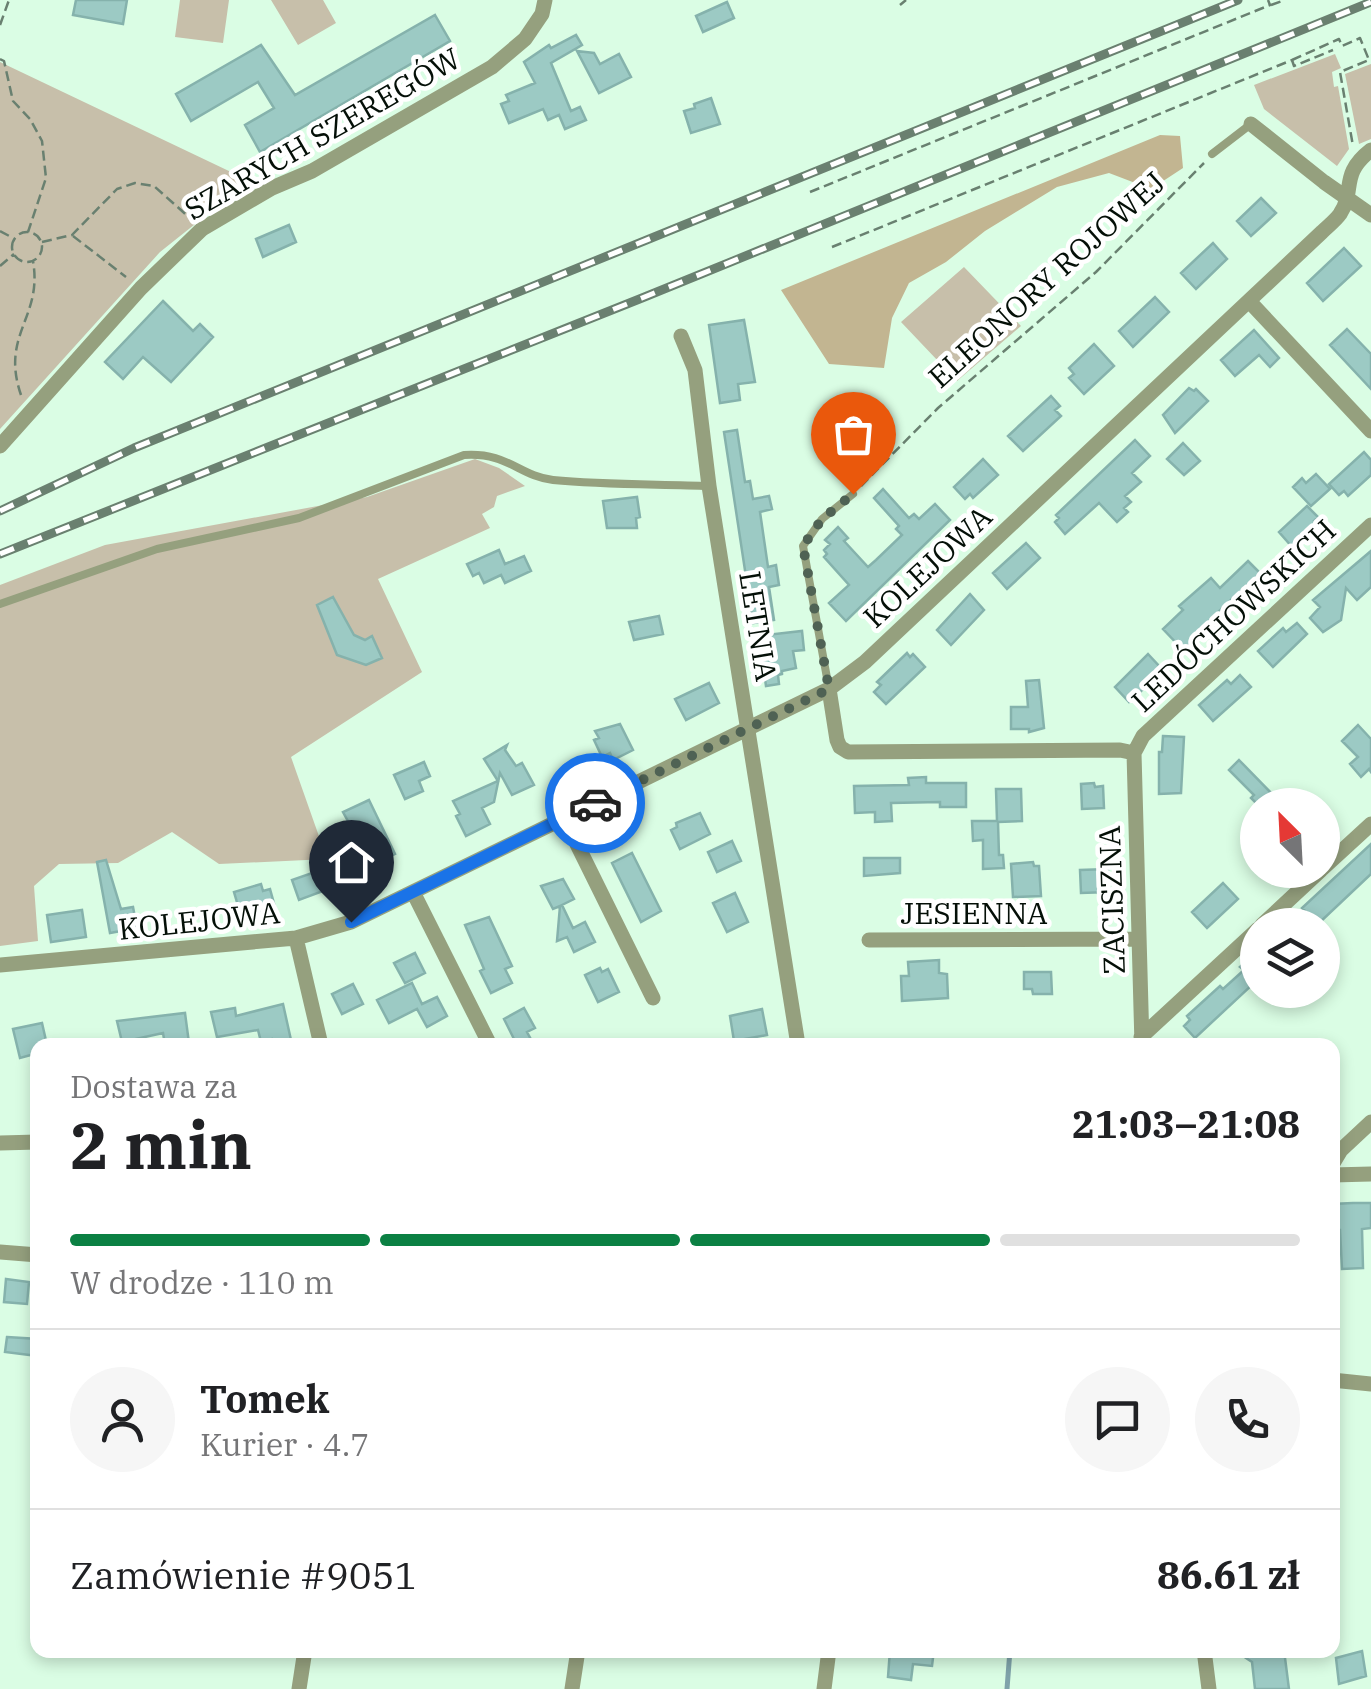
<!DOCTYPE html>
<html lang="pl">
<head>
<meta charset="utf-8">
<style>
  :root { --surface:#fff; --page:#f6f6f6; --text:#202124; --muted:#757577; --line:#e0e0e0; --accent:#0b8043 }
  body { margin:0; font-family:"IBM Plex Serif",serif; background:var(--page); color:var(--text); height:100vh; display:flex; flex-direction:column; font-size:38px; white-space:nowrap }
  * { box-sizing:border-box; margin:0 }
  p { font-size:32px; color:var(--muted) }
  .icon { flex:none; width:55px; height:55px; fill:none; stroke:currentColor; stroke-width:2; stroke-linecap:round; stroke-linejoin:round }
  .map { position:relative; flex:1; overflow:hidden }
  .details { position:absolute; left:30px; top:1038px; width:1310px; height:620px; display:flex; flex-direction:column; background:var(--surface); border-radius:20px; box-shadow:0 5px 15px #0003 }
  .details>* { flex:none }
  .needle { width:65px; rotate:336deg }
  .tools { position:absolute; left:1240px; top:788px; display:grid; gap:20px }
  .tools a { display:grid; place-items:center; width:100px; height:100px; border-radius:50%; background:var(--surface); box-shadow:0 5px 15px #0003; font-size:50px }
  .pin { position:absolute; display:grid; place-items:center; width:85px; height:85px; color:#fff; margin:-102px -42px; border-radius:50% 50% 50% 0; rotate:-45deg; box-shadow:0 0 10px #0007 }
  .pin .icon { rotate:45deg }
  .courier { position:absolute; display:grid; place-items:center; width:100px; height:100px; margin:-50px; border:8px solid #1a73e8; border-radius:50%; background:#fff; color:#222; box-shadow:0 2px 12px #0007 }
  .head em { font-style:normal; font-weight:800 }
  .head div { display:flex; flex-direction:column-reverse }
  .head { display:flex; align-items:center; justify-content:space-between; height:170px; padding:0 40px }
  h1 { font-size:65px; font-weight:800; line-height:75px }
  .bar { display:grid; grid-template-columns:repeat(4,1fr); gap:15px 10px; align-content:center; height:120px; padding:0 40px }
  .bar i { height:12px; border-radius:8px; background:var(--line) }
  .bar .on { background:var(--accent) }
  .bar p { grid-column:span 4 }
  .line { display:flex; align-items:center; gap:25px; padding:0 40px; border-top:2px solid var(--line) }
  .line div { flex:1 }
  .round { display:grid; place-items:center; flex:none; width:105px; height:105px; border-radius:52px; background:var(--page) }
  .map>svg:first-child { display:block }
  .green { fill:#c7bfaa }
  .forest { fill:#c2b591 }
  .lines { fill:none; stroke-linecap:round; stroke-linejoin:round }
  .stream { stroke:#7fa3aa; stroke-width:5 }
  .building { fill:#9ccac4; stroke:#85b2ac; stroke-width:2.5 }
  .path { stroke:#698070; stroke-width:2.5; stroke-dasharray:10 5; stroke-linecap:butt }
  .service { stroke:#95a07e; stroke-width:8 }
  .minor { stroke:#95a07e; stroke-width:15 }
  .rail-casing { stroke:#6a8070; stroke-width:9 }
  .rail { stroke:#fff; stroke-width:5; stroke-dasharray:15; stroke-linecap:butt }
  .done { stroke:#4f6254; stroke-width:10; stroke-dasharray:0 18 }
  .route { stroke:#1a73e8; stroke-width:12 }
  .labels { text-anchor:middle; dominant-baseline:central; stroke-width:9; stroke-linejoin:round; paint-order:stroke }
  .street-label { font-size:30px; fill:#040f07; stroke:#fff }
</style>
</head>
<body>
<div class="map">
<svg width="1371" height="1689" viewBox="0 0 1371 1689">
  <rect width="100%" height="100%" fill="#dafde4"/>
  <!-- green -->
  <path class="green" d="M180 0H229L223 43 175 37Z
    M271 0H323L336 23 298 45Z
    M1335 54 1341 68 1332 72 1334 87 1338 86 1349 149 1337 166 1264 109 1254 85Z
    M0 62 252 182 251 186 214 209 160 252 0 429Z
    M1371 64V139L1359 144 1345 74Z
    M964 267 1021 326 957 381 901 322Z
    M475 459 499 468 525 486 497 496 494 507 482 514 490 528 378 579 422 672 291 757 327 859 219 864 172 832 118 863 59 864 34 886 38 941 0 946V585L105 545 367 497Z"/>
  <!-- forest -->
  <path class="forest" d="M1160 135 1180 136 1183 168 1151 189 1109 173 1057 187 985 231 946 262 909 283 892 318 884 368 829 364 781 290Z"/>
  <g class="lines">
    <!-- stream -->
    <path class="stream" d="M1007 1689 1010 1650"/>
  </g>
  <!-- building -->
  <path class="building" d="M76 0H127L123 24 73 15Z
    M727 2 734 18 703 32 696 16Z
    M435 15 450 41 260 152 245 125 274 108 258 82 191 121 176 94 261 45 295 95Z
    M576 35 582 45 551 63 571 111 580 107 586 120 565 129 559 115 548 120 543 109 509 123 501 104 509 101 506 95 535 83 524 62 549 45 551 48Z
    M577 51 594 53 600 64 619 54 631 77 599 93Z
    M711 98 720 124 691 133 684 111 695 108 694 104Z
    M1261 198 1276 213 1251 236 1237 221Z
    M289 225 296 242 263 257 256 239Z
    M1213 243 1227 259 1196 289 1181 273Z
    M1344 248 1361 266 1323 301 1307 283Z
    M1155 297 1169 312 1133 347 1119 331Z
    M163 301 193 331 200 324 213 337 171 382 143 357 123 379 105 362Z
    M744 320 755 382 738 384 740 400 720 403 709 325Z
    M1347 329 1371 354V389L1330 345Z
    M1254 330 1279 358 1270 367 1259 355 1235 376 1221 360Z
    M1094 344 1114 366 1084 394 1069 378 1074 374 1069 368Z
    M1189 388 1194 391 1196 389 1208 401 1175 433 1163 415Z
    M1051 396 1060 406 1055 410 1061 416 1023 451 1008 436Z
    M737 430 745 482 750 481 753 499 769 496 772 509 760 512 768 567 776 565 779 585 769 587 774 620 753 623 724 432Z
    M1135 440 1150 456 1132 473 1141 482 1125 496 1131 502 1124 508 1128 512 1117 522 1099 503 1065 534 1055 522 1059 518 1056 515Z
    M1183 443 1200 461 1184 475 1167 459Z
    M1364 452 1371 460V475L1348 496 1344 491 1339 495 1329 484Z
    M983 459 998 475 973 498 970 494 965 499 954 487Z
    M1316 474 1330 489 1311 506 1293 487 1302 478 1306 483Z
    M883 489 909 518 914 514 919 519 935 504 950 520 846 621 829 603 849 585 824 557 827 554 824 550 830 544 825 540 838 527 848 538 844 541 868 567 876 560 902 535 896 529 899 526 874 498Z
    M637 497 640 517 636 518 637 528H607L603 501Z
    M1307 506 1318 517 1314 521 1318 525 1293 548 1279 532Z
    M1026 543 1040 558 1007 589 993 573Z
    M499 550 505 564 524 556 531 571 505 583 501 575 484 583 479 573 473 576 467 564Z
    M1371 551V587L1357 600 1346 588 1341 620 1323 632 1310 618 1320 607 1313 600Z
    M1248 561 1263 576 1239 599 1235 596 1214 616 1217 619 1183 650 1163 629 1183 610 1179 606 1211 578 1220 588Z
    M970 594 984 610 951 645 937 630Z
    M333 597 354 635 365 640 372 636 382 658 366 665 337 655 317 605Z
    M659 616 663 634 634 640 629 622Z
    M1297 623 1307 634 1273 667 1258 651 1283 628 1286 632Z
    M802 631 804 650 793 651 796 668 782 671V674L778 675 779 684 766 686 762 658 769 657 766 635Z
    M907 653 910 657 913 654 925 667 886 704 874 692 881 685 877 682Z
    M1148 654 1160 667 1150 676 1151 682 1129 702 1115 687Z
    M1240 675 1251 687 1213 721 1199 705 1227 680 1231 684Z
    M1039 680 1044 728 1029 732V729H1011V707H1028L1026 681Z
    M709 683 719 703 686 720 675 699Z
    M620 724 633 750 613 760 610 753 602 757 594 740 599 738 595 731Z
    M1358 725 1371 739V772L1369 769 1361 777 1350 764 1358 757 1342 741Z
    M1163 736 1184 737 1181 793 1159 794V752H1162Z
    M507 745 505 750 516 766 522 763 534 785 512 795 500 773 494 802 482 808 490 824 466 836 456 816 460 814 453 801 498 781 484 759Z
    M1239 760 1276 798 1281 805H1258L1251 798 1254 795 1229 770Z
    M424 762 430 776 419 781 423 791 405 799 394 775Z
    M926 777V783H966V807H940V802L891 803 892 821 875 822V812L855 813 854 786 909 785 908 778Z
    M1094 783 1095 787 1103 786 1104 808 1082 809 1081 784Z
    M996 789H1021L1022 821 998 822 999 855H1003L1004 868 983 869V840L973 841 972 821H997Z
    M369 800 395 854 372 865 343 812Z
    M700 813 710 834 680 849 671 830 677 827 676 823Z
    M732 841 741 861 717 872 708 852Z
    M1371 844V874L1317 925H1308L1300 917 1306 912 1302 908Z
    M632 853 661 911 641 922 612 863Z
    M864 858H900V873L864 876Z
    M106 860 121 909 133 907 137 928 110 933 97 862Z
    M1033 862 1034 866H1039L1041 896 1013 897 1011 864Z
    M332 866 339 885 299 900 292 880Z
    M1108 869 1109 892 1081 893 1080 870Z
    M563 879 574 899 562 905 573 928 585 922 595 942 574 952 567 937 557 941 560 906 553 909 541 886Z
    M1223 883 1238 899 1207 928 1192 912Z
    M261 884 263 891 270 889 275 907 241 916 234 892Z
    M735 893 748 922 727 932 713 903Z
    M82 910 86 937 51 942 47 915Z
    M489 917 512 966 505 969 512 983 491 993 480 971 484 969 465 925Z
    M1258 951V984L1255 982 1195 1038 1184 1026 1190 1020 1187 1016 1220 986 1223 989 1244 970 1240 967Z
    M415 953 425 973 405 983 394 963Z
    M939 960V973L947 974 948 998 902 1001 901 976H909L908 962Z
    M600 968 602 972 608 969 619 992 598 1002 585 975Z
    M1024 972H1051L1052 994H1033L1032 989H1024Z
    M412 983 422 1004 437 997 447 1016 427 1027 417 1009 389 1023 377 1000Z
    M353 984 363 1004 342 1014 332 994Z
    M283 1004 291 1040 274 1044 272 1039 261 1042 258 1030 217 1037 211 1012 235 1008 236 1016Z
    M524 1008 535 1028 527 1032 534 1045H517L504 1019Z
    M762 1009 767 1035 734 1041 730 1016Z
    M185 1013 189 1043 165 1045 163 1033 122 1042 117 1021Z
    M42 1023 47 1045H38V1053L20 1058 13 1029Z
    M1353 1203H1371V1228L1362 1229 1363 1268 1342 1269 1340 1230H1332V1204Z
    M6 1279 29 1282 27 1304 4 1302Z
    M7 1337 38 1339V1356L5 1352Z
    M890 1650H934L932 1666 913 1664 911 1680 888 1677Z
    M1253 1650H1284L1289 1689H1255L1252 1662 1246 1658Z
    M1362 1651 1366 1676 1339 1684 1336 1658Z"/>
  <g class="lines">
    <!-- path -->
    <path class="path" d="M900 5 906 0
      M1271 5 1285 0
      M0 25 9 0
      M0 59 4 61 13 101 30 119 42 141 46 178 28 232
      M1292 60 1339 39 1342 46 1360 38 1369 60 1340 72 1353 146
      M810 192 1270 5 1268 0
      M0 231 13 238
      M12 247a15 15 0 1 1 30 0a15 15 0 1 1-30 0Z
      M73 236 126 277
      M42 242 72 235 117 189 135 183 154 186 191 219
      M832 247 1292 60 1294 66 1333 50
      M0 266 14 254
      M21 395C0 334 43 318 33 261
      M861 486 938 408 1096 272 1204 163"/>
    <!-- service -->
    <path class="service" d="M1212 154 1251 124
      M0 604 157 549 299 518 464 455C508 452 519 476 553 480 604 485 657 484 709 486
      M829 689 803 546 822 519 853 494"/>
    <!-- minor -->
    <path class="minor" d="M1251 124 1324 182 1371 215
      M1249 301 1371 431
      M681 336 695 370 709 486 798 1045
      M0 446 141 288 202 229 272 188 312 171 492 67 525 39 542 14 545 0
      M829 689 837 740 840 747 848 752 1120 750 1134 753 1143 736 1371 525
      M1134 753 1142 1045
      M564 818 653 998
      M1322 869 1371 824
      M413 892 490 1045
      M1262 925 1321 870
      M296 938 321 1045
      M869 940 1139 939
      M0 965 296 938 351 922 829 689 865 662 1322 232C1328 226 1335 221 1340 214 1356 190 1339 175 1371 150
      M1141 1037 1258 929
      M0 1143 38 1142
      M1332 1165 1341 1150 1371 1122
      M1332 1175 1371 1174
      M0 1252 38 1255
      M1332 1380 1371 1384
      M1204 1650 1209 1689
      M299 1689 305 1650
      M572 1689 578 1650
      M824 1689 829 1650"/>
    <defs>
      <path id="rail" d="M0 511 134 448 1238 0
        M0 554 642 298 1371 2"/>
    </defs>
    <!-- rail casing -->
    <use href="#rail" class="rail-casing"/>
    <!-- rail -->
    <use href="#rail" class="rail"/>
  </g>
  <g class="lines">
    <!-- done -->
    <path class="done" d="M595 803 829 689 803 546 822 519 853 494"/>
    <!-- route -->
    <path class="route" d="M351 922 595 803"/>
  </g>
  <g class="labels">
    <!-- street labels -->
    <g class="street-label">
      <text transform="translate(322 133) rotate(-30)">SZARYCH SZEREGÓW</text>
      <text transform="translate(1046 279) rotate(-42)">ELEONORY ROJOWEJ</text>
      <text transform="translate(927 566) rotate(-43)">KOLEJOWA</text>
      <text transform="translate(1233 615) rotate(-43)">LEDÓCHOWSKICH</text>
      <text transform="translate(759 626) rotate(81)">LETNIA</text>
      <text transform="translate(1111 900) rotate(-92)">ZACISZNA</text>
      <text x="974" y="912">JESIENNA</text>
      <text transform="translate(199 920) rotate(-6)">KOLEJOWA</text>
    </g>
  </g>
</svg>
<div class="tools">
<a><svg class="needle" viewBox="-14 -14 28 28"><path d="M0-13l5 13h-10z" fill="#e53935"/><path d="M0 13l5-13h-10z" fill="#757577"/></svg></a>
<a><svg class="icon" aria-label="layers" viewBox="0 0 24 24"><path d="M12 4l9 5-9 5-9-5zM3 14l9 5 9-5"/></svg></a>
</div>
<div class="pin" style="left:853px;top:494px;background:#ea580c"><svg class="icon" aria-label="bag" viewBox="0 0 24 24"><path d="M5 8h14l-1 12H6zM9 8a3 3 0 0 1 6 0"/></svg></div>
<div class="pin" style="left:351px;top:922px;background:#1f2937"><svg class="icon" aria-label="home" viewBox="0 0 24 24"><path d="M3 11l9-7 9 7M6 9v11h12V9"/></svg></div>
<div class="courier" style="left:595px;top:803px"><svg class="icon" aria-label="car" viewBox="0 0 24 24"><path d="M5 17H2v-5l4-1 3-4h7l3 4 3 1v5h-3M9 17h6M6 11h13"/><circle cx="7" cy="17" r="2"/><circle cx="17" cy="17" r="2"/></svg></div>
<section class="details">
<div class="head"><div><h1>2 min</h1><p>Dostawa za</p></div><em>21:03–21:08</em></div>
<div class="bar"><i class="on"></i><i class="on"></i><i class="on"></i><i></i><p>W drodze · 110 m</p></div>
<div class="line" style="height:180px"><a class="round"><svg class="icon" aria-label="person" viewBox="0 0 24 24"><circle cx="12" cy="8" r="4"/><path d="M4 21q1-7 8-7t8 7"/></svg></a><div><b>Tomek</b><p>Kurier · 4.7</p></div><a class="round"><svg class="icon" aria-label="chat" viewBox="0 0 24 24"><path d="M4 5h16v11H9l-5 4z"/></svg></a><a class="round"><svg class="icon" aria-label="phone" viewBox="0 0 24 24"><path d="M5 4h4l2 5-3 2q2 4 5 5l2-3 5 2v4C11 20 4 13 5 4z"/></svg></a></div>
<div class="line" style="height:130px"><div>Zamówienie #9051</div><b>86.61 zł</b></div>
</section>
</div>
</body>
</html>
